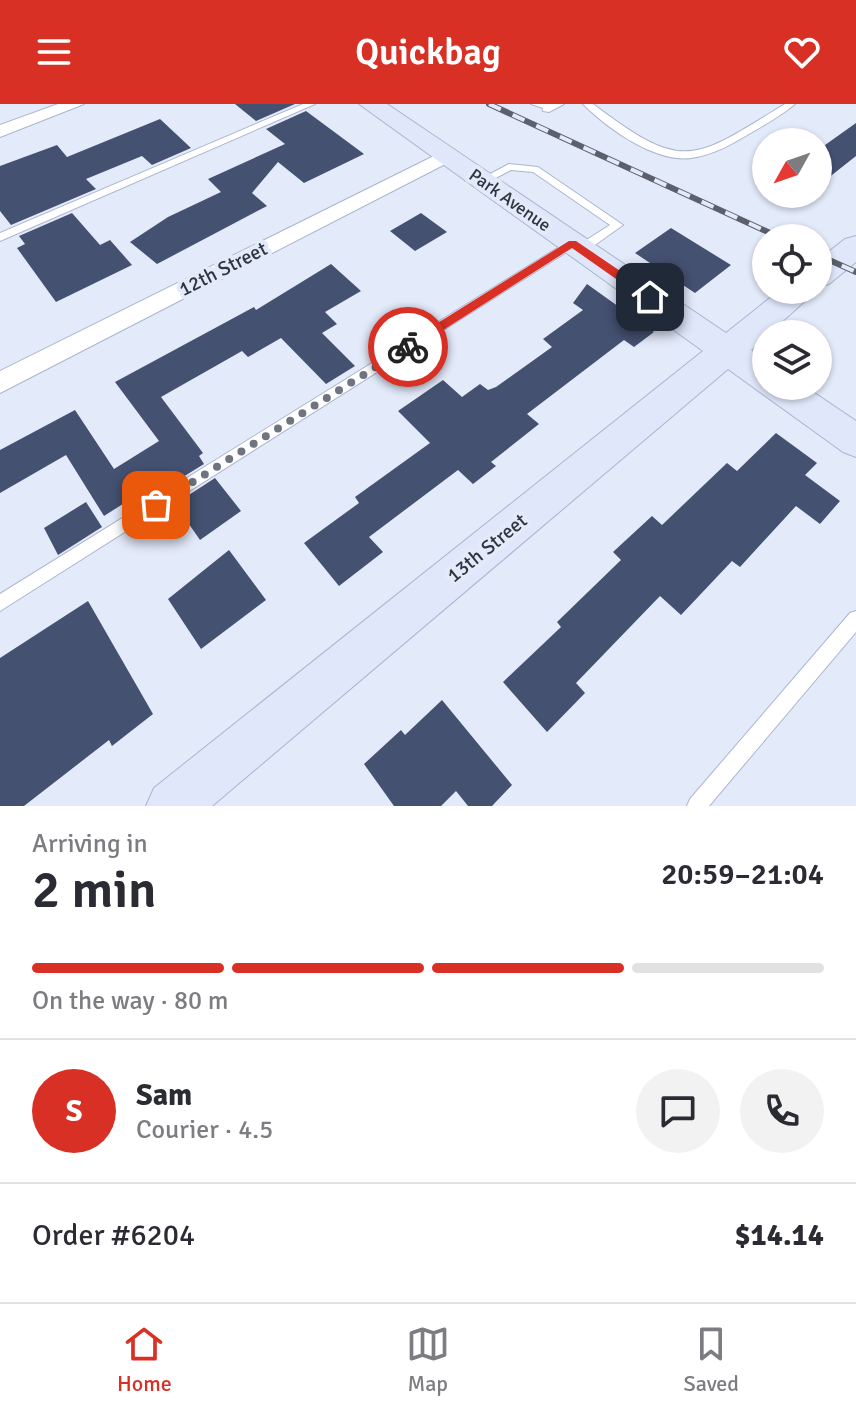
<!DOCTYPE html>
<html lang="en">
<head>
<meta charset="utf-8">
<style>
  :root { --surface:#fff; --page:#f2f2f3; --text:#2b2b33; --muted:#7c7c81; --line:#e1e1e2; --accent:#d93025 }
  body { margin:0; font-family:Signika,sans-serif; background:var(--page); color:var(--text); height:100vh; display:flex; flex-direction:column; font-size:30px; white-space:nowrap }
  * { box-sizing:border-box; margin:0 }
  p { font-size:26px; color:var(--muted) }
  .icon { flex:none; width:44px; height:44px; fill:none; stroke:currentColor; stroke-width:2; stroke-linecap:round; stroke-linejoin:round }
  .map { position:relative; height:702px; overflow:hidden }
  .drawer { display:flex; flex-direction:column; background:var(--surface); flex:1 }
  .drawer>* { flex:none }
  .needle { width:52px; rotate:230deg }
  .tools { position:absolute; left:752px; top:24px; display:grid; gap:16px }
  .tools a { display:grid; place-items:center; width:80px; height:80px; border-radius:50%; background:var(--surface); box-shadow:0 2px 6px #0004; font-size:40px }
  .pin { position:absolute; display:grid; place-items:center; width:68px; height:68px; color:#fff; margin:-34px; border-radius:16px; box-shadow:0 4px 12px #0006 }
  .courier { position:absolute; display:grid; place-items:center; width:80px; height:80px; margin:-40px; border:6px solid #d93025; border-radius:50%; background:#fff; color:#222; box-shadow:0 2px 10px #0007 }
  .overview em { font-style:normal; font-weight:600 }
  .overview div { display:flex; flex-direction:column-reverse }
  .overview { display:flex; align-items:center; justify-content:space-between; height:136px; padding:0 32px }
  h1 { font-size:52px; font-weight:600; line-height:60px }
  .bar { display:grid; grid-template-columns:repeat(4,1fr); gap:12px 8px; align-content:center; height:96px; padding:0 32px }
  .bar i { height:10px; border-radius:6px; background:var(--line) }
  .bar .active { background:var(--accent) }
  .bar p { grid-column:span 4 }
  .line { display:flex; align-items:center; gap:20px; padding:0 32px; border-top:2px solid var(--line) }
  .line div { flex:1 }
  .round { display:grid; place-items:center; flex:none; width:84px; height:84px; border-radius:42px; background:var(--page) }
  header { display:flex; justify-content:space-between; align-items:center; height:104px; padding:0 32px; background:var(--accent); color:#fff; font-size:36px; font-weight:600 }
  .menu { display:flex; justify-content:space-around; align-items:center; height:112px; border-top:2px solid var(--line); background:var(--surface); font-size:22px; color:var(--muted) }
  .menu a { display:grid; justify-items:center; gap:4px }
  .menu .active { color:var(--accent) }
  .map>svg:first-child { display:block }
  .building { fill:#455171 }
  .lines { fill:none; stroke-linecap:round; stroke-linejoin:round }
  .lane-casing { stroke:#abb5cf; stroke-width:2 }
  .street-casing { stroke:#abb5cf; stroke-width:2 }
  .secondary-casing { stroke:#abb5cf; stroke-width:2 }
  .lane { fill:#fff; fill-rule:evenodd }
  .street { fill:#fff; fill-rule:evenodd }
  .secondary { fill:#e0e7fa; fill-rule:evenodd }
  .rail-casing { stroke:#5b606c; stroke-width:6 }
  .rail { stroke:#e3eafa; stroke-width:4; stroke-dasharray:13; stroke-linecap:butt }
  .route { fill:#d93025 }
  .done { stroke:#6f7480; stroke-width:8; stroke-dasharray:0 14.4 }
  .labels { text-anchor:middle; dominant-baseline:central; stroke-width:8; stroke-linejoin:round; paint-order:stroke }
  .far-street-label { font-size:18px; fill:#30343e; stroke:#e3eafa }
  .street-label { font-size:20px; fill:#30343e; stroke:#e3eafa }
</style>
</head>
<body>
<header><svg class="icon" aria-label="menu" viewBox="0 0 24 24"><path d="M4 6h16M4 12h16M4 18h16"/></svg>Quickbag<svg class="icon" aria-label="heart" viewBox="0 0 24 24"><path d="M12 20l-8-8c-3-5 5-10 8-4 3-6 11-1 8 4z"/></svg></header>
<div class="map">
<svg width="856" height="702" viewBox="0 0 856 702">
  <rect width="100%" height="100%" fill="#e3eafa"/>
  <!-- building -->
  <path class="building" d="M235 0H295L256 17Z
    M306 7 364 50 304 79 278 58 252 89 267 102 157 160 130 138 168 113 221 88 208 75 285 40 266 25Z
    M160 15 191 44 152 61 142 52 86 75 96 85 11 121 0 107V62L57 41 67 53Z
    M856 19V52L818 82V46Z
    M72 109 100 141 110 136 132 161 56 198 17 144 25 140 19 132Z
    M421 109 447 128 415 147 390 127Z
    M671 124 731 161 695 189 635 149Z
    M331 160 361 187 325 208 337 220 322 229 355 262 326 280 281 234 248 253 242 247 161 293 203 349 199 352 204 360 165 384 159 377 104 412 66 351 0 389V346L75 306 114 365 159 337 115 278 254 203 256 206Z
    M587 180 654 228 634 243 624 236 527 310 539 320 491 358 496 362 473 380 458 366 369 433 383 448 339 482 304 439 359 399 355 393 430 339 398 307 443 276 462 293 480 280 488 286 496 283 552 243 543 235 583 206 573 199Z
    M776 329 817 359 805 371 840 397 820 420 796 402 740 463 732 457 681 511 660 492 576 579 585 589 547 628 503 578 561 523 557 518 621 456 613 448 652 412 662 421 727 359 737 367Z
    M215 374 241 407 200 436 175 400Z
    M86 398 102 423 58 451 44 424Z
    M229 446 266 496 201 545 168 495Z
    M88 497 153 610 112 642 109 636 24 702H0V554Z
    M442 596 512 681 492 702H468L456 687 441 702H394L364 660 401 626 405 631Z"/>
  <g class="lines">
    <defs>
      <path id="lane" d="M303 0H315L0 137V129Z
        M531 0H548L554 3 549 6Z
        M583 0H593C684 69 692 57 785 0H795C783 10 768 19 754 27 734 39 714 51 691 54 655 59 607 24 583 0Z
        M509 60 538 63 623 121 585 148H577V142L610 121 533 68 511 66 486 79H478L477 77Z
        M572 135 576 136V142L0 507V490Z
        M856 507V528L709 702H687L690 695 850 509Z"/>
      <path id="street" d="M58 0H84L0 33V21Z
        M542 0H564L549 8 543 7Z
        M446 46 456 52 453 56 0 289V267Z"/>
      <path id="secondary" d="M359 0H387L726 229 780 186H817L751 246 766 256V282H804L856 317V353L843 348 728 265 212 702H146L154 684 703 247Z
        M856 132V158L829 180 818 183V156L845 135Z"/>
    </defs>
    <!-- lane casing -->
    <use href="#lane" class="lane-casing"/>
    <!-- street casing -->
    <use href="#street" class="street-casing"/>
    <!-- secondary casing -->
    <use href="#secondary" class="secondary-casing"/>
    <!-- lane -->
    <use href="#lane" class="lane"/>
    <!-- street -->
    <use href="#street" class="street"/>
    <!-- secondary -->
    <use href="#secondary" class="secondary"/>
    <defs>
      <path id="rail" d="M489 0 781 134
        M818 151 856 168"/>
    </defs>
    <!-- rail casing -->
    <use href="#rail" class="rail-casing"/>
    <!-- rail -->
    <use href="#rail" class="rail"/>
  </g>
  <!-- route -->
  <path class="route" d="M569 137H576L654 190V196H646L572 144 412 246H404V240Z"/>
  <g class="lines">
    <!-- done -->
    <path class="done" d="M156 401 408 243"/>
  </g>
  <g class="labels">
    <!-- far-street labels -->
    <g class="far-street-label">
      <text transform="translate(510 96) rotate(35)">Park Avenue</text>
    </g>
    <!-- street labels -->
    <g class="street-label">
      <text transform="translate(223 165) rotate(-27)">12th Street</text>
      <text transform="translate(487 444) rotate(-39)">13th Street</text>
    </g>
  </g>
</svg>
<div class="tools">
<a><svg class="needle" viewBox="-14 -14 28 28"><path d="M0-13l5 13h-10z" fill="#e53935"/><path d="M0 13l5-13h-10z" fill="#7c7c81"/></svg></a>
<a><svg class="icon" aria-label="locate" viewBox="0 0 24 24"><circle cx="12" cy="12" r="6"/><path d="M12 2v4M12 18v4M2 12h4M18 12h4"/></svg></a>
<a><svg class="icon" aria-label="layers" viewBox="0 0 24 24"><path d="M12 4l9 5-9 5-9-5zM3 14l9 5 9-5"/></svg></a>
</div>
<div class="pin" style="left:156px;top:401px;background:#ea580c"><svg class="icon" aria-label="bag" viewBox="0 0 24 24"><path d="M5 8h14l-1 12H6zM9 8a3 3 0 0 1 6 0"/></svg></div>
<div class="pin" style="left:650px;top:193px;background:#1f2937"><svg class="icon" aria-label="home" viewBox="0 0 24 24"><path d="M3 11l9-7 9 7M6 9v11h12V9"/></svg></div>
<div class="courier" style="left:408px;top:243px"><svg class="icon" aria-label="bike" viewBox="0 0 24 24"><circle cx="6" cy="16" r="4"/><circle cx="18" cy="16" r="4"/><path d="M6 16l4-8h5l3 8M10 8l3 8H6M13 5h3"/></svg></div>
</div>
<section class="drawer">
<div class="overview"><div><h1>2 min</h1><p>Arriving in</p></div><em>20:59–21:04</em></div>
<div class="bar"><i class="active"></i><i class="active"></i><i class="active"></i><i></i><p>On the way · 80 m</p></div>
<div class="line" style="height:144px"><b class="round" style="background:var(--accent);color:#fff">S</b><div><b>Sam</b><p>Courier · 4.5</p></div><a class="round"><svg class="icon" aria-label="chat" viewBox="0 0 24 24"><path d="M4 5h16v11H9l-5 4z"/></svg></a><a class="round"><svg class="icon" aria-label="phone" viewBox="0 0 24 24"><path d="M5 4h4l2 5-3 2q2 4 5 5l2-3 5 2v4C11 20 4 13 5 4z"/></svg></a></div>
<div class="line" style="height:104px"><div>Order #6204</div><b>$14.14</b></div>
</section>
<nav class="menu">
<a class="active"><svg class="icon" aria-label="home" viewBox="0 0 24 24"><path d="M3 11l9-7 9 7M6 9v11h12V9"/></svg>Home</a>
<a><svg class="icon" aria-label="map" viewBox="0 0 24 24"><path d="M3 6l6-2 6 2 6-2v14l-6 2-6-2-6 2zM9 4v14M15 6v14"/></svg>Map</a>
<a><svg class="icon" aria-label="saved" viewBox="0 0 24 24"><path d="M7 4h10v16l-5-4-5 4z"/></svg>Saved</a>
</nav>
</body>
</html>
